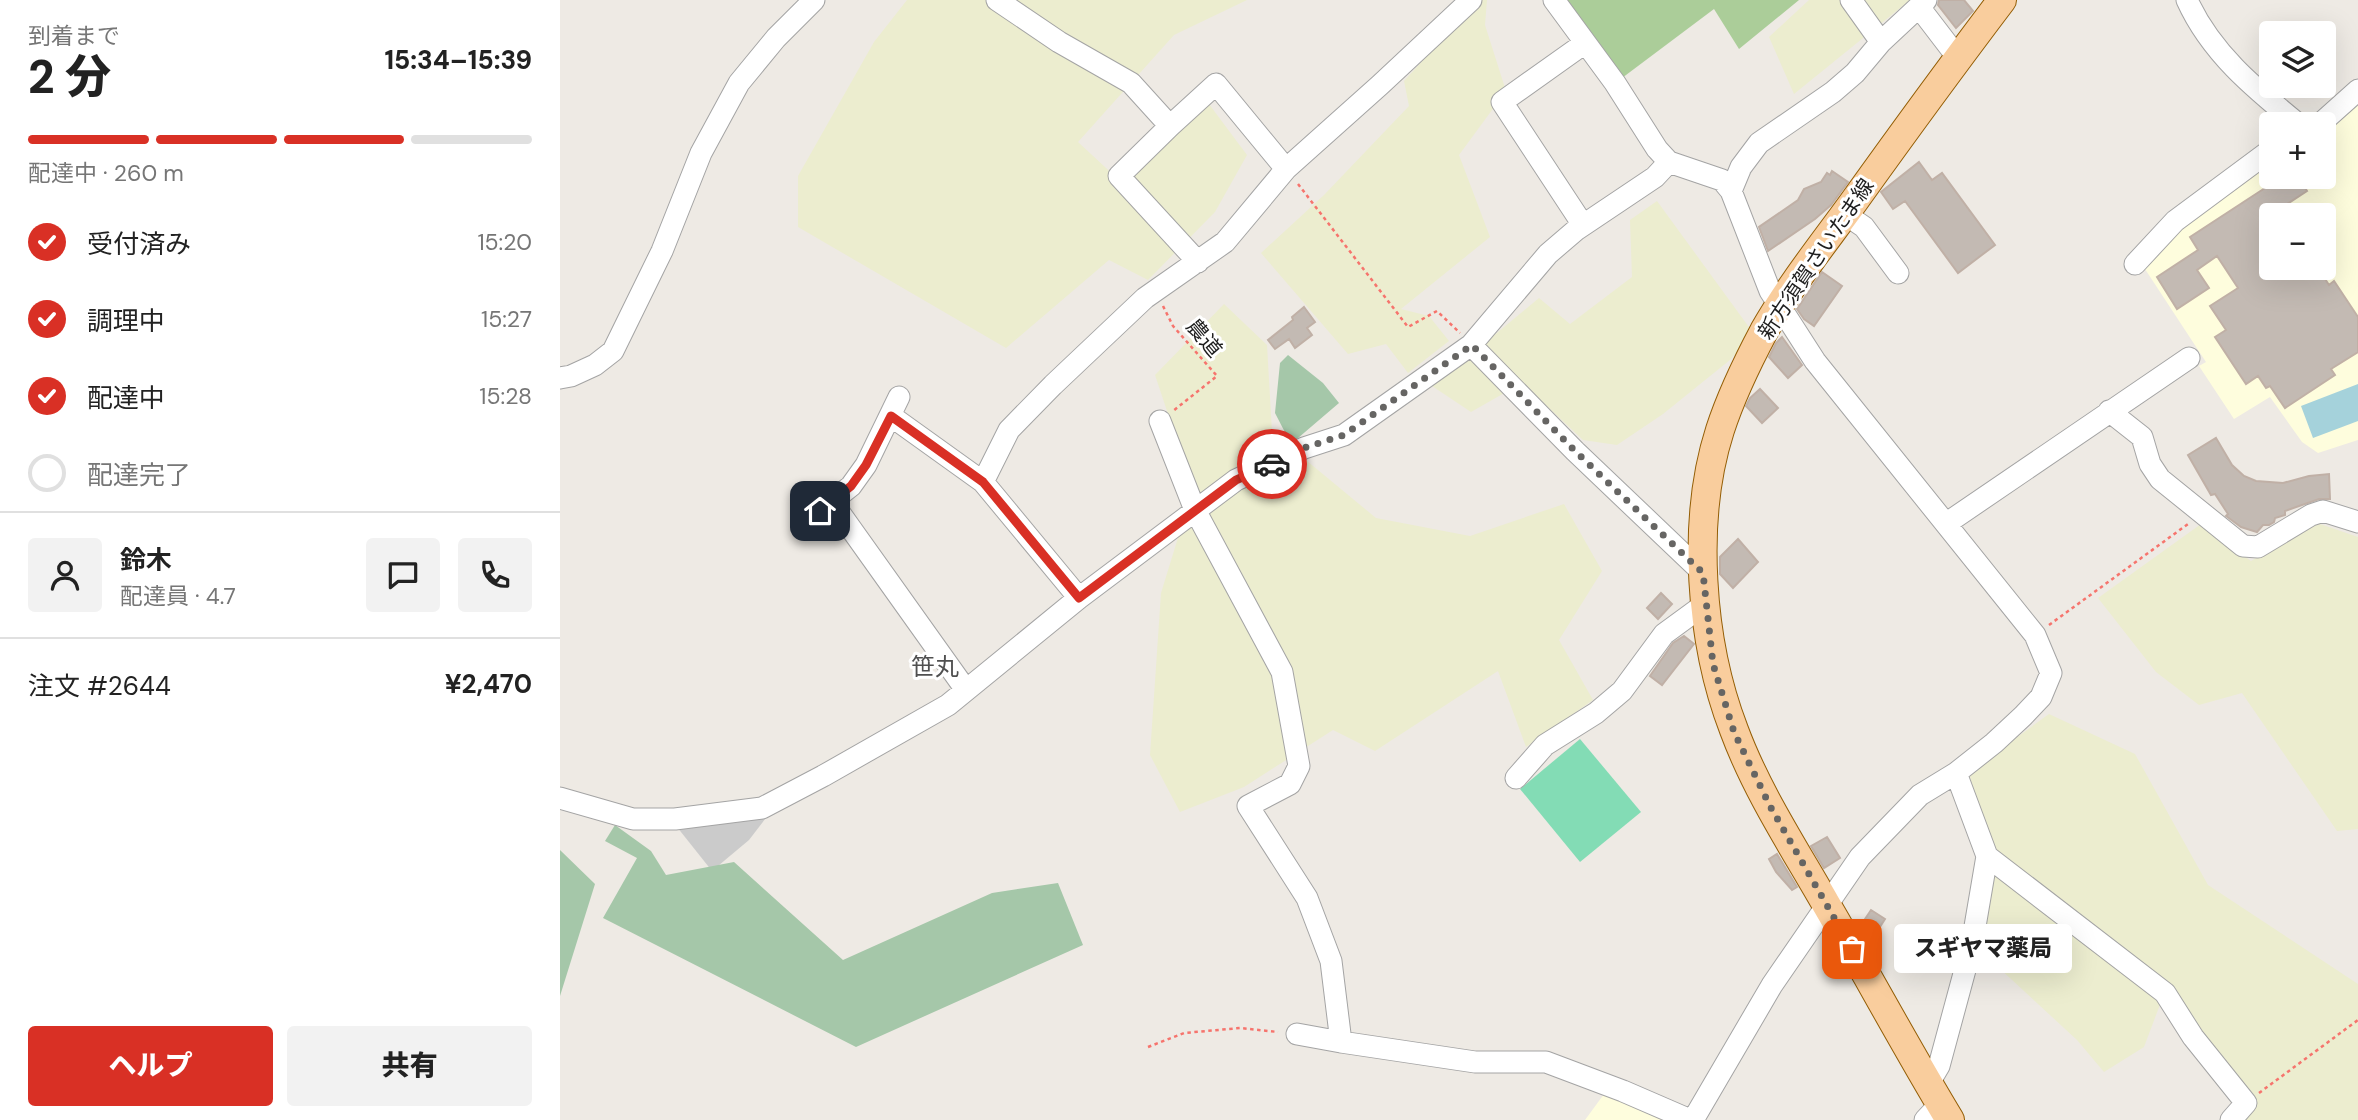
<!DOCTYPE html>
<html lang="ja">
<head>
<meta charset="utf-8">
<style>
  :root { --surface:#fff; --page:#f2f2f2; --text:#222; --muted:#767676; --line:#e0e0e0; --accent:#d93025 }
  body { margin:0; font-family:"DM Sans","Noto Sans JP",sans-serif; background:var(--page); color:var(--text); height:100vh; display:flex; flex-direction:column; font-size:26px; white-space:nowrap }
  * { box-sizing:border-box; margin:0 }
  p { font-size:23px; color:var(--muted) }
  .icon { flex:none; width:38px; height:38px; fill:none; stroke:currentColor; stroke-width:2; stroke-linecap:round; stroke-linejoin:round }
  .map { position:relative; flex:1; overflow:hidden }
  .drawer { display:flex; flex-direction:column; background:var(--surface); width:560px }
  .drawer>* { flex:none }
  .controls { position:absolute; left:1699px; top:21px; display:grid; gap:14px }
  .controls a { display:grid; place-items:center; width:77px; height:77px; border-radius:7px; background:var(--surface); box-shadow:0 7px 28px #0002; font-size:35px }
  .pin { position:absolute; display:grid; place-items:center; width:60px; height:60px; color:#fff; margin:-30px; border-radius:14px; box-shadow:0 4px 10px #0006 }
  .courier { position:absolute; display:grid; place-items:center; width:70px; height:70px; margin:-35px; border:5px solid #d93025; border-radius:50%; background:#fff; color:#222; box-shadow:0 2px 9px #0007 }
  .bubble { position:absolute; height:49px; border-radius:7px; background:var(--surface); box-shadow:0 7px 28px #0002; font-size:23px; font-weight:800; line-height:49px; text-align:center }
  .overview em { font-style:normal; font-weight:800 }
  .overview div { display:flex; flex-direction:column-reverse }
  .overview { display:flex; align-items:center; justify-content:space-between; height:119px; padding:0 28px }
  h1 { font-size:46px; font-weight:800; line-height:52px }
  .bar { display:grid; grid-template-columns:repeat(4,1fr); gap:10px 7px; align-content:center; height:84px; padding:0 28px }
  .bar i { height:9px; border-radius:5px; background:var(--line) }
  .bar .active { background:var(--accent) }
  .bar p { grid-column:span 4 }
  .line { display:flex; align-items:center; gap:18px; padding:0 28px; border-top:2px solid var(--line) }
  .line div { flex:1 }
  .round { display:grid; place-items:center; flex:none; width:74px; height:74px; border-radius:7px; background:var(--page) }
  ol { padding:0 28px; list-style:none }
  li { display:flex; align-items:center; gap:21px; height:77px }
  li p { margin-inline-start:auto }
  li .icon { padding:7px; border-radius:50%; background:var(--accent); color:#fff; stroke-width:4 }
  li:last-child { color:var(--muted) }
  li i { width:38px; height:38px; border:4px solid var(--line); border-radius:50% }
  .cta { display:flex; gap:14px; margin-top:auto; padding:14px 28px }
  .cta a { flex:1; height:80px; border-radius:7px; background:var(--accent); color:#fff; font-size:28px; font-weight:800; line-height:80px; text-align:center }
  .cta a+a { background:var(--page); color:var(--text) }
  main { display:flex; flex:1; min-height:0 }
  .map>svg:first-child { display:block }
  .education { fill:#fefddd; fill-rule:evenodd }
  .religious { fill:#cbcbcb }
  .farmland { fill:#ecedcf }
  .forest { fill:#abcd99 }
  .cemetery { fill:#a5c7a9 }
  .pitch { fill:#83dcb5 }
  .water { fill:#a5d2db }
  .building { fill:#c3bab3; stroke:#c0b0a6; stroke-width:2 }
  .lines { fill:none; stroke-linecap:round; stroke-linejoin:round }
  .minor-casing { stroke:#a4a4a4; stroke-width:23 }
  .major-casing { stroke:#935d04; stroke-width:30 }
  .path { stroke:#f6746d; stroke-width:2.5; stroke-dasharray:3.5 3.5; stroke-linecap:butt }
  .minor { stroke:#fff; stroke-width:21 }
  .major { stroke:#f9cd9d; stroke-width:28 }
  .done { stroke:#666563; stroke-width:7; stroke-dasharray:0 12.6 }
  .route { stroke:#d93025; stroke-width:9 }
  .labels { text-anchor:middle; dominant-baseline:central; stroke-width:6; stroke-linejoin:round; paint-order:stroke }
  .street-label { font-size:21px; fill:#1d1d1d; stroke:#fff }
  .quarter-label { font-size:24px; fill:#505050; stroke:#fff }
</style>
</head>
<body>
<main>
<section class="drawer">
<div class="overview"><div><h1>2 分</h1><p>到着まで</p></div><em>15:34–15:39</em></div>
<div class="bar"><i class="active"></i><i class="active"></i><i class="active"></i><i></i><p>配達中 · 260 m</p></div>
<ol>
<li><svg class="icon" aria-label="check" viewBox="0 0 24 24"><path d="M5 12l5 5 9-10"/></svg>受付済み<p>15:20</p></li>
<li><svg class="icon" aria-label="check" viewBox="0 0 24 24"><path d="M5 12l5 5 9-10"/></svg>調理中<p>15:27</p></li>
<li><svg class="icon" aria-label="check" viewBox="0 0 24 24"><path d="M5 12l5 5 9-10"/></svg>配達中<p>15:28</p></li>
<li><i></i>配達完了</li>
</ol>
<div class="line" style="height:126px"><a class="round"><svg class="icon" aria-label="person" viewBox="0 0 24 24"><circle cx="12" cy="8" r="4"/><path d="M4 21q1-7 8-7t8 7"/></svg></a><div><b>鈴木</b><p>配達員 · 4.7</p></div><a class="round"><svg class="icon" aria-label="chat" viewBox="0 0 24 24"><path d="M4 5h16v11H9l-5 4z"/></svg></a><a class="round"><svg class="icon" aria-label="phone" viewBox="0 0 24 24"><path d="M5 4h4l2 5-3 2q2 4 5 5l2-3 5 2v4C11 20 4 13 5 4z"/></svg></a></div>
<div class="line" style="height:91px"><div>注文 #2644</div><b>¥2,470</b></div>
<div class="cta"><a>ヘルプ</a><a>共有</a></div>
</section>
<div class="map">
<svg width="1798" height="1120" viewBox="0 0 1798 1120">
  <rect width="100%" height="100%" fill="#eeeae4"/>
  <!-- education -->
  <path class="education" d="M1798 82V440L1758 453 1742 442 1710 397 1674 419 1639 366 1646 362 1583 266 1618 223 1711 150 1712 177H1764V124H1744ZM1712 215H1764V268H1712Z
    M1047 1090 1115 1120H1025Z"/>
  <!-- religious -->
  <path class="religious" d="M209 814 189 840 152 871 117 827Z"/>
  <!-- farmland -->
  <path class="farmland" d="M347 0H687L614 35 518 142 559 180 643 96 687 155 655 212 588 280 549 260 446 348 238 227V176L314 42Z
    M918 0H927L925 25 946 91 899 155 930 237 841 309 869 316 889 341 848 373 826 344 788 354 701 253 764 195 849 106 844 81Z
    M1249 0H1350L1234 94 1209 37Z
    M1097 201 1194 334 1170 360 1103 414 1057 445 1023 440 962 383 911 412 869 384 902 362 979 298 1010 324 1072 277 1070 220Z
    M664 304 707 345 712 432 816 518 910 536 1004 504 1042 571 999 640 1033 700 966 747 938 671 815 751 773 730 684 787 620 812 590 755 601 593 633 489 595 375Z
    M1757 523 1798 537V829L1777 831 1682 693 1639 705 1596 672 1538 598 1641 524 1691 561Z
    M1489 714 1575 754 1648 885 1798 984V1120H1672L1689 1103 1604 994 1584 1047 1544 1072 1517 1040 1412 943 1427 847 1409 772Z"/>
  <!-- forest -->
  <path class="forest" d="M1006 0H1239L1179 49 1154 9 1062 78Z"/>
  <!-- cemetery -->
  <path class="cemetery" d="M728 355 763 383 779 403 731 444 715 413 720 363Z
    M55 825 91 851 106 875 174 862 283 960 432 893 498 883 523 945 296 1047 43 918 77 858 45 841Z
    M0 850 35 884 0 996Z"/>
  <!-- pitch -->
  <path class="pitch" d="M1020 739 1081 812 1020 862 960 789Z"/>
  <!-- water -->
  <path class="water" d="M1798 384V421L1753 438 1741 406Z"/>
  <!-- building -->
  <path class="building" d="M1379 0H1404L1413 11 1396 28 1378 5Z
    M1359 162 1372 180 1382 173 1435 245 1398 273 1345 201 1333 209 1321 192Z
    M1272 171 1288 182 1271 205 1255 219 1208 251 1199 227 1238 200 1244 189 1261 182 1267 173 1270 175Z
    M1722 177H1738L1747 191 1712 214V268H1758L1769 285 1774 281 1798 317V352L1771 369 1775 375 1725 408 1710 386 1706 388 1698 376 1686 384 1655 337 1666 330 1650 306 1678 288 1657 256 1637 270 1649 288 1617 309 1597 277 1638 250 1630 237Z
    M1262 272 1282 286 1254 326 1244 319 1237 309Z
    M744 307 755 322 747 328 752 335 735 348 729 339 715 349 708 340 733 320 732 317Z
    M1222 337 1242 365 1228 378 1209 357 1216 343Z
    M1200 389 1218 408 1202 423 1186 406 1190 398Z
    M1656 438 1672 465 1684 476 1696 481 1723 483 1749 476 1769 474 1770 499H1759L1725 511V515L1715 518 1714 522 1709 525H1703L1697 532 1681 527 1666 516 1668 514 1655 494 1651 495 1628 455Z
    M1178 539 1198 562 1173 588 1160 574V557Z
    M1101 593 1112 604 1098 619 1087 608Z
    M1124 636 1134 644 1102 685 1090 676 1113 643Z
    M1267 837 1280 858 1264 868 1251 846Z
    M1217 854 1237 887 1232 890 1216 872 1209 859Z
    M1311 910 1325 919 1318 930 1313 927 1304 937 1299 928Z"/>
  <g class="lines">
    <defs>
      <path id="minor" d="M437 0 499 42 571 83 610 126 656 84 726 169
        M994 0 1055 83 1097 149 1109 162 1162 180 1171 191 1210 291 1255 361 1475 635 1491 673 1481 697 1463 716 1434 743 1396 773 1360 795 1300 857 1212 985 1133 1120
        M1291 0 1321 42
        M1627 0C1651 53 1694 88 1738 124
        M1359 7 1398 58
        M1760 124 1798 90
        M610 126 559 176 638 262
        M1171 191 1181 167 1199 143 1273 92 1295 73 1321 42 1366 0
        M1285 214 1304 227 1338 273
        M1023 225 942 102 1025 43
        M1575 264 1615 221 1712 149
        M911 345 1015 451 1143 573
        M0 378 11 376 35 365 53 351 102 251 141 153 179 83 216 38 254 0
        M1549 411 1582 437 1590 464 1600 479 1683 546 1698 547 1751 515 1763 511 1798 522
        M331 416 423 482
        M600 421 635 510 722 672 739 766 730 784 688 806 747 898 771 961 781 1042 915 1062H986L1063 1091 1130 1120
        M272 502 406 690
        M249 519 291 486 306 465 339 397
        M1387 523 1629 358
        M519 598 423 482 449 430 493 385 585 298 665 242 726 169 820 85 911 0
        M956 778 985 745 1036 713 1062 691 1104 634 1145 604
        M0 798 73 819H115L202 808 263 776 388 705 519 598 676 480 744 448 784 435 911 345 988 254 1016 230 1095 177 1109 162
        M1427 856 1605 993 1633 1037 1686 1103 1671 1120
        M737 1034 781 1042
        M1369 1083 1379 1066 1412 944 1427 856 1396 773
        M1365 1120 1380 1104"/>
      <path id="major" d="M1390 1120C1347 1049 1308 976 1266 904 1234 848 1197 792 1174 730 1140 642 1131 520 1160 430 1171 396 1187 363 1204 331 1230 285 1264 243 1295 200 1343 133 1392 66 1442 0"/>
    </defs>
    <!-- minor casing -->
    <use href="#minor" class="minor-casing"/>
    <!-- major casing -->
    <use href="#major" class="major-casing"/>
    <!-- path -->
    <path class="path" d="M738 184 848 327 877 311 900 333
      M603 306 613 326 657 376 613 411
      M1489 625 1628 524
      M588 1047 624 1033 680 1028 718 1032
      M1699 1093 1798 1020"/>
    <!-- minor -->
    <use href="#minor" class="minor"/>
    <!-- major -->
    <use href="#major" class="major"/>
  </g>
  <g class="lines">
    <!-- done -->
    <path class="done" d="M712 464 744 448 784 435 912 345 1015 451 1143 573 1153 664 1174 732 1210 806 1292 949"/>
    <!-- route -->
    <path class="route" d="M260 511 291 486 306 465 331 416 423 482 519 598 676 480 712 464"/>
  </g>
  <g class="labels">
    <!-- street labels -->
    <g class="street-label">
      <text transform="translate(1256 259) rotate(-56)">新方須賀さいたま線</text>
      <text transform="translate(644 338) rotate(50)">農道</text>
    </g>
    <!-- quarter labels -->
    <g class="quarter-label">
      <text x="375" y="666">笹丸</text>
    </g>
  </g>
</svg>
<div class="controls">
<a><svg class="icon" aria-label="layers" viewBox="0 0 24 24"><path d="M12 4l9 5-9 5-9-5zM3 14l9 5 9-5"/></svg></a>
<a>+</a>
<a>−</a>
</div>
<div class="pin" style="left:1292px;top:949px;background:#ea580c"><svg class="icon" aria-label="bag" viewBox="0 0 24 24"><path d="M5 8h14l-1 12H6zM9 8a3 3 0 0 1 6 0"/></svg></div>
<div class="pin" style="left:260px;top:511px;background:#1f2937"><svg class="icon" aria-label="home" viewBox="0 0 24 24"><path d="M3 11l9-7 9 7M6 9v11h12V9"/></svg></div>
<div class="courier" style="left:712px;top:464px"><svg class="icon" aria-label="car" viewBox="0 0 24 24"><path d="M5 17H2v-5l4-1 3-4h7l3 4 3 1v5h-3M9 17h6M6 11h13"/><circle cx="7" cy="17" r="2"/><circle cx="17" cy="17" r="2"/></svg></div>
<div class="bubble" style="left:1334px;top:924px;width:178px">スギヤマ薬局</div>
</div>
</main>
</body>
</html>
